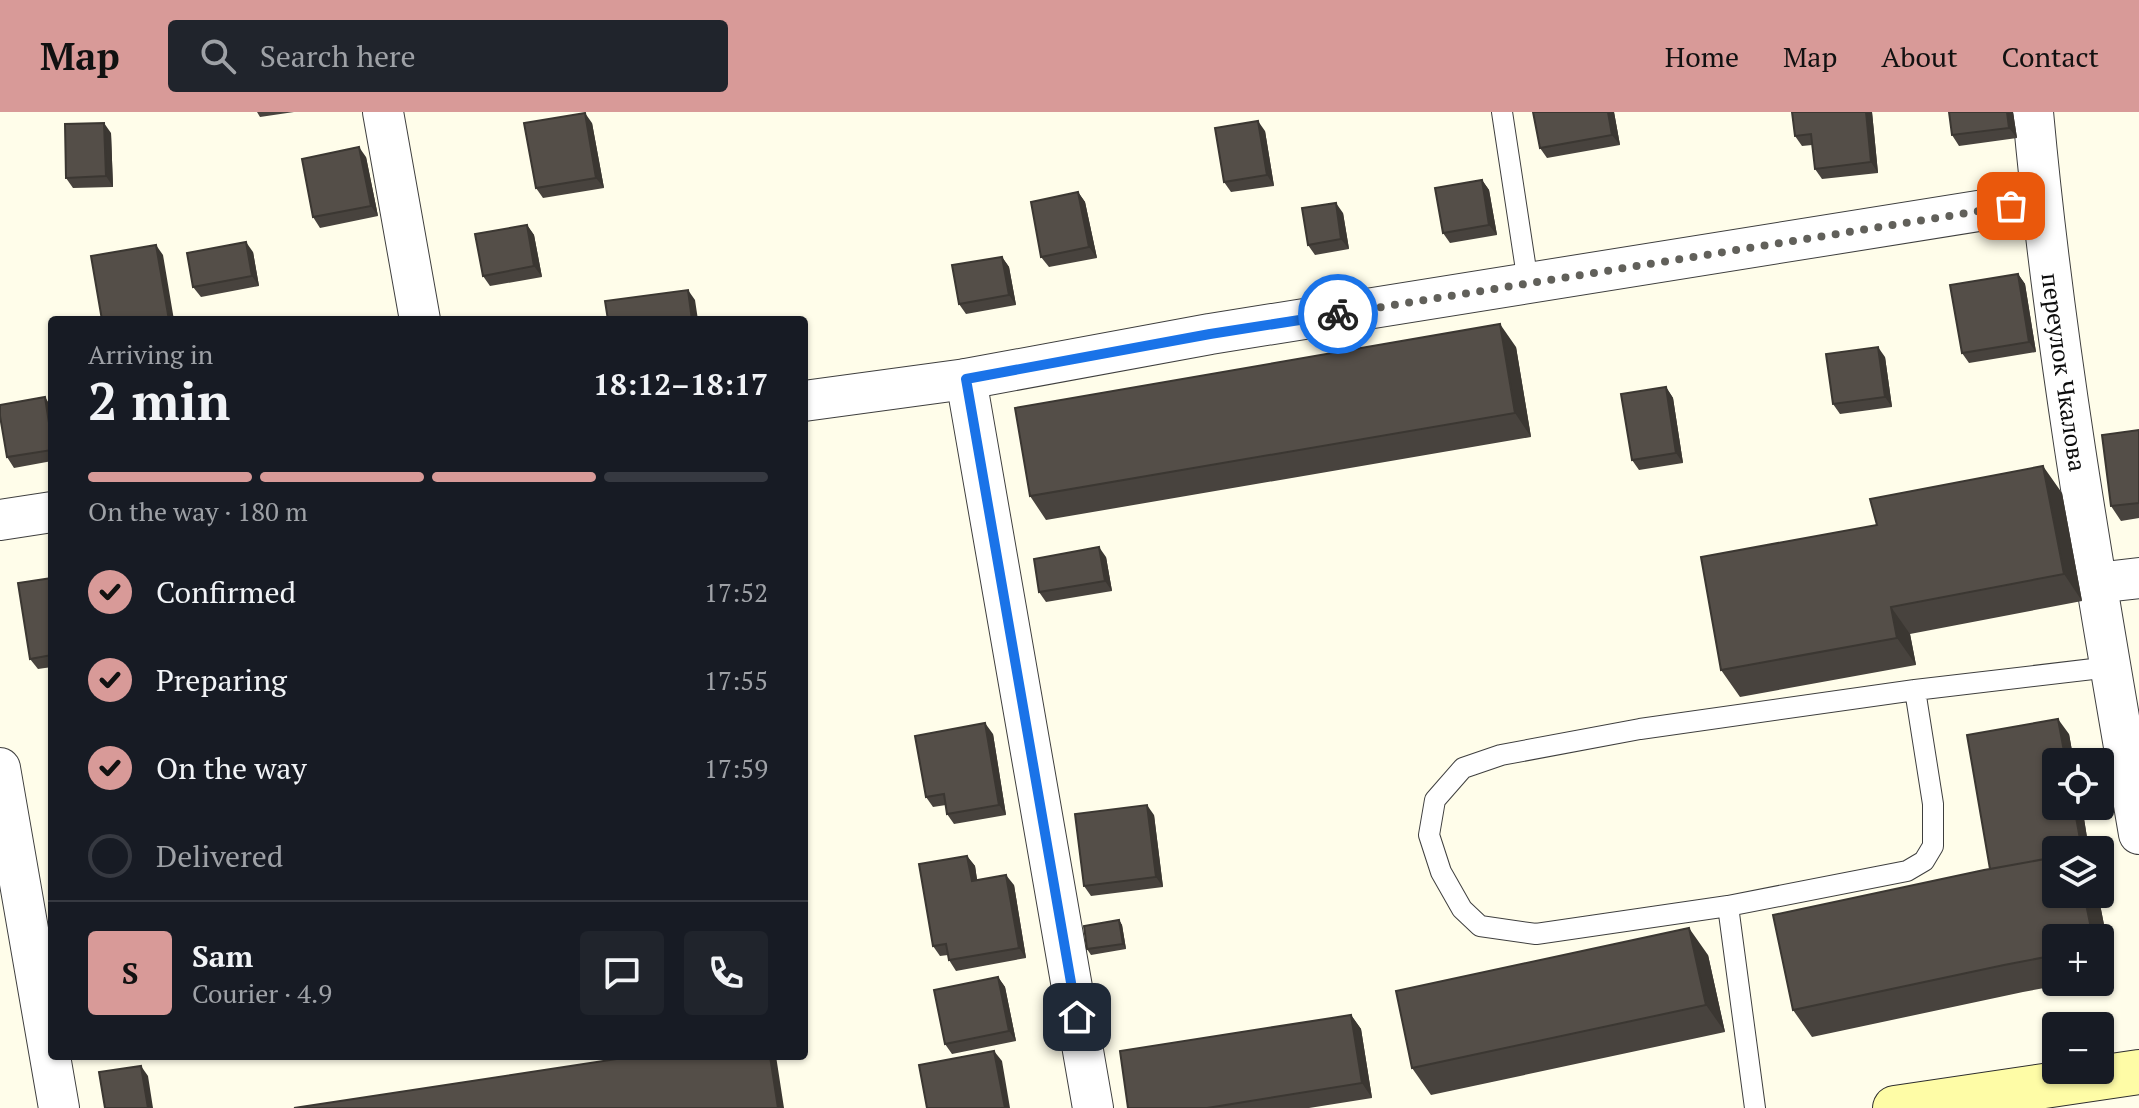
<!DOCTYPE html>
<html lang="en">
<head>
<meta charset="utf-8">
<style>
  :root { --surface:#171b24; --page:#20242c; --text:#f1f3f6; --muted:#9ea1a6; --line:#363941; --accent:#d89a98 }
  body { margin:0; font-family:"PT Serif",serif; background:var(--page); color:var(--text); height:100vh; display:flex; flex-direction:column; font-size:30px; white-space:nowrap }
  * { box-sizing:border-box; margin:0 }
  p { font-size:26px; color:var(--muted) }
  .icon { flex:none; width:44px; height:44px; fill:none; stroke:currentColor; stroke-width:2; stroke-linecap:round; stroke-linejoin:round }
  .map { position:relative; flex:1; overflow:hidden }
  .sheet { position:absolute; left:48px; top:204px; width:760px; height:744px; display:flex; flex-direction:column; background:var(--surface); border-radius:8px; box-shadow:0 2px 6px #0004 }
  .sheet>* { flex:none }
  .fabs { position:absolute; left:2042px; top:636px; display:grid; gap:16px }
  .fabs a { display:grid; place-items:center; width:72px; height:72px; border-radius:8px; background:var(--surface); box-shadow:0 2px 6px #0004; font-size:40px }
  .pin { position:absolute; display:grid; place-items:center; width:68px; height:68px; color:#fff; margin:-34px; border-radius:16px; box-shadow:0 4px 12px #0006 }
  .courier { position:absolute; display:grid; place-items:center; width:80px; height:80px; margin:-40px; border:6px solid #1a73e8; border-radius:50%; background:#fff; color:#222; box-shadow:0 2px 10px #0007 }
  .head em { font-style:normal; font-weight:700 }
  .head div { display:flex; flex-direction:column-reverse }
  .head { display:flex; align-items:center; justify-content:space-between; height:136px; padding:0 40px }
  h1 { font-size:52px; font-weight:700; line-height:60px }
  .bar { display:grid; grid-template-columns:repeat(4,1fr); gap:12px 8px; align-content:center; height:96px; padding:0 40px }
  .bar i { height:10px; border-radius:6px; background:var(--line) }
  .bar .current { background:var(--accent) }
  .bar p { grid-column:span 4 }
  .line { display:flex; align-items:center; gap:20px; padding:0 40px; border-top:2px solid var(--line) }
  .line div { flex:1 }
  .round { display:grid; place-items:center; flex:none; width:84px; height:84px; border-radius:8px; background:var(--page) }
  ol { padding:0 40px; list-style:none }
  li { display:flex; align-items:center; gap:24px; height:88px }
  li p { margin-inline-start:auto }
  li .icon { padding:8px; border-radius:50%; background:var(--accent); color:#111; stroke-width:4 }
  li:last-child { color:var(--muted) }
  li i { width:44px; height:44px; border:4px solid var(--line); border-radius:50% }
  header { display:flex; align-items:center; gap:48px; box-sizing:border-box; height:112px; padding:0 40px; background:var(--accent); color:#111 }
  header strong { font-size:38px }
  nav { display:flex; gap:44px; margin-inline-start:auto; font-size:28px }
  .search { width:560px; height:72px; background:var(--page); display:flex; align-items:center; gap:20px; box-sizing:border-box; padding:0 28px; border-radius:8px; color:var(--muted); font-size:30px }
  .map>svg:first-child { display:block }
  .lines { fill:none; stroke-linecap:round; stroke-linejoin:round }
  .lane-casing { stroke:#3f3f3f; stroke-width:22 }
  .street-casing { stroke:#3f3f3f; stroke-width:42 }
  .secondary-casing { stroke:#2e2e2e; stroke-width:46 }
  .lane { stroke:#fff; stroke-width:20 }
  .street { stroke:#fff; stroke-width:40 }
  .secondary { stroke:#fefca6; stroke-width:44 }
  .wall { fill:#48433e }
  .shaded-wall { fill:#3b3732 }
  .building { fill:#544e48; stroke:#3b3732; stroke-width:2 }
  .done { stroke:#61605a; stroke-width:8; stroke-dasharray:0 14.4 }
  .route { stroke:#1a73e8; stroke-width:10 }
  .labels { text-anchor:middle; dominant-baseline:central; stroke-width:8; stroke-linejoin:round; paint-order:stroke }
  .street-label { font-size:24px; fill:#0c0c0c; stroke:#fff }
</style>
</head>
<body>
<header>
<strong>Map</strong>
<div class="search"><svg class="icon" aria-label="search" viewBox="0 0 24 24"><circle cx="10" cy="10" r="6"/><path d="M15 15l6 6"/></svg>Search here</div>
<nav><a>Home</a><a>Map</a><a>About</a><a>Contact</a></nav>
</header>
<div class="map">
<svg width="2139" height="996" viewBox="0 0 2139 996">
  <rect width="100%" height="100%" fill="#fffdea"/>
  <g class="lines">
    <defs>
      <path id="lane" d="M1502 0 1528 171
        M1728 794 1907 759 1924 749 1933 734V692L1915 578
        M1755 996 1728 794 1536 822 1480 814 1462 797 1441 760 1429 723 1435 688 1463 656 1501 643 1640 617 1915 578 2110 555"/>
      <g id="street">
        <path d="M383 0 420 208"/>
        <path id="s1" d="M2033 0C2055 242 2098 483 2139 722"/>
        <path d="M966 267 1093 996"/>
        <path d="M804 289 966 267 1210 222 2041 89"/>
        <path d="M0 408 52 400"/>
        <path d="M2096 471 2139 466"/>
        <path d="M0 656 59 996"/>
      </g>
      <path id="secondary" d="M1895 996 2139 960"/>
    </defs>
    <!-- lane casing -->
    <use href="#lane" class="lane-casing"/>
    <!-- street casing -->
    <use href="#street" class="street-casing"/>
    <!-- secondary casing -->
    <use href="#secondary" class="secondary-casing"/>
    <!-- lane -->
    <use href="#lane" class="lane"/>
    <!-- street -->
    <use href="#street" class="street"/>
    <!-- secondary -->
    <use href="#secondary" class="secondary"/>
  </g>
  <!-- wall -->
  <path class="wall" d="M257 0H294L260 5Z
    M1533 0H1614L1620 33 1547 46 1540 36Z
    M1792 0H1872L1878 61 1822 67 1815 57 1812 33 1802 34 1795 24Z
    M1949 0H2013L2017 26 1959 34 1952 23Z
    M592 11 604 76 543 86 536 76Z
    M1265 19 1274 74 1231 80 1224 70Z
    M111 21 113 75 73 76 66 66Z
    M366 45 378 104 320 116 313 105Z
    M1482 68 1489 78 1497 123 1450 131 1443 121Z
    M1078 80 1085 90 1097 146 1049 155 1041 145Z
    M1343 101 1349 137 1315 143 1308 133Z
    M527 113 534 123 542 165 490 174 483 164Z
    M253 140 259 174 201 185 193 175Z
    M1002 145 1009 155 1016 193 966 202 959 192Z
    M2018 162 2025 172 2036 240 1969 251 1962 241Z
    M1516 235 1531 325 1046 408 1030 384Z
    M1885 245 1892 295 1840 302 1833 292Z
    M1666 275 1673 286 1683 351 1639 358 1632 348Z
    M52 296V349L14 356 7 345Z
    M2139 318V406L2121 409 2111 394Z
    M2062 381 2082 489 1910 522 1916 553 1740 585 1721 558Z
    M1106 445 1112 479 1046 490 1039 480Z
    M52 466V555L38 557 30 547Z
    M993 622 1006 703 954 712 947 702 946 693 933 695 926 685Z
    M2069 622 2074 650H2056V694H2082L2089 738 2056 782H2098L2114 864 2100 866V826H2056V870H2077L2023 880 1812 925 1793 898 1990 757Z
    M1154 703 1163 775 1091 784 1084 774Z
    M967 744 975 754 977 768 1014 773 1026 846 956 859 949 848 948 843 940 844 933 834Z
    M1119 808 1122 813 1126 837 1091 843 1087 837Z
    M1708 843 1725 920 1431 983 1412 956Z
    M998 865 1005 875 1016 929 952 942 945 932Z
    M1351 903 1361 917 1372 986 1309 996H1128Z"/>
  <!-- shaded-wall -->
  <path class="shaded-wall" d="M1608 0H1614L1620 33 1612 23Z
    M1866 0H1872L1878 61 1871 50Z
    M2007 0H2013L2017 26 2009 16Z
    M585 1 592 11 604 76 596 66Z
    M1258 9 1265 19 1274 74 1267 63Z
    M104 11 111 21 113 75 106 64Z
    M359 35 366 45 378 104 371 94Z
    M1482 68 1489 78 1497 123 1489 113Z
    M1078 80 1085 90 1097 146 1089 135Z
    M1336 91 1343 101 1349 137 1341 127Z
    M527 113 534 123 542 165 534 154Z
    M246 130 253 140 259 174 252 164Z
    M156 133 163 143 174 208H169Z
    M1002 145 1009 155 1016 193 1009 183Z
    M2018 162 2025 172 2036 240 2029 230Z
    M688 178 695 188 698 208H692Z
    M1500 212 1516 235 1531 325 1515 301Z
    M1878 235 1885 245 1892 295 1885 285Z
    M1666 275 1673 286 1683 351 1676 341Z
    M45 285 52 296V330Z
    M2043 354 2062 381 2082 489 2064 462Z
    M1099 435 1106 445 1112 479 1105 469Z
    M1891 495 1910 522 1916 553 1897 526Z
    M2058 607 2069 622 2074 650H2066Z
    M985 611 993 622 1006 703 999 693Z
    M1147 693 1154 703 1163 775 1156 765Z
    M2074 694H2082L2089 738H2082Z
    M967 744 975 754 979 780 972 769Z
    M1006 763 1014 773 1026 846 1019 836Z
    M2084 782H2098L2114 864 2100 844V826H2093Z
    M1119 808 1122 813 1126 837 1123 832Z
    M1689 816 1708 843 1725 920 1706 893Z
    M998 865 1005 875 1016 929 1009 919Z
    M1351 903 1361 917 1372 986 1362 971Z
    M994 939 1002 949 1010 996H1005Z
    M770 944H776L784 996H778Z
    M141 954 148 964 153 996H148Z"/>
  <!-- building -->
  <path class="building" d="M1533 0H1608L1612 23 1540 36Z
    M1792 0H1866L1871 50 1815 57 1811 22 1795 24Z
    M1949 0H2007L2009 16 1952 23Z
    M585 1 596 66 536 76 524 11Z
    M1258 9 1267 63 1224 70 1215 16Z
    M104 11 106 64 66 66 65 12Z
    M359 35 371 94 313 105 302 47Z
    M1482 68 1489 113 1443 121 1435 76Z
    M1078 80 1089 135 1041 145 1031 90Z
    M1336 91 1341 127 1308 133 1302 96Z
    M527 113 534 154 483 164 475 122Z
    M246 130 252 164 193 175 187 141Z
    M156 133 169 208H102L91 144Z
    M1002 145 1009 183 959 192 952 153Z
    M2018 162 2029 230 1962 241 1950 173Z
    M688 178 692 208H608L605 189Z
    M1500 212 1515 301 1030 384 1015 296Z
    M1878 235 1885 285 1833 292 1826 242Z
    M1666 275 1676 341 1632 348 1621 282Z
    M45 285 52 330V338L7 345 0 304V293Z
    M2139 318V391L2111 394 2102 323Z
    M2043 354 2064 462 1891 495 1897 526 1721 558 1701 445 1877 413 1870 387Z
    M1099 435 1105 469 1039 480 1034 447Z
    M52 466V543L30 547 18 471Z
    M2058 607 2066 650H2056V694H2074L2082 738H2056V745L1990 757 1967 623Z
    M985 611 999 693 947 702 944 682 926 685 915 624Z
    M1147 693 1156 765 1084 774 1075 702Z
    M967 744 972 769 1006 763 1019 836 949 848 946 832 933 834 919 752Z
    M2056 745V782H2084L2093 826H2056V843L2004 853 1793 898 1773 803 1984 758Z
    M1119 808 1123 832 1087 837 1084 814Z
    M1689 816 1706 893 1412 956 1396 879Z
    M998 865 1009 919 945 932 934 878Z
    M1351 903 1362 971 1207 996H1128L1120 939Z
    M994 939 1005 996H927L919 953Z
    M636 944H770L778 996H294Z
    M141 954 148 996H105L99 960Z"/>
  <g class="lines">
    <!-- done -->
    <path class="done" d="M1338 202 2011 94"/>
    <!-- route -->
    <path class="route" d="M1077 905 966 267 1210 222 1338 202"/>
  </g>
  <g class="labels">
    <!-- street labels -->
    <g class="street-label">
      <text stroke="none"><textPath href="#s1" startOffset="262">переулок Чкалова</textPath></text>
    </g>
  </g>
</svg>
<div class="fabs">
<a><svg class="icon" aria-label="locate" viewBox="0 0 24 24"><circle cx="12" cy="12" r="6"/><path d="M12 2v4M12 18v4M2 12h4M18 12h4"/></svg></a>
<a><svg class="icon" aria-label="layers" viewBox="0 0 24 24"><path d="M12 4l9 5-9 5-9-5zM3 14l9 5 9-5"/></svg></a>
<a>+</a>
<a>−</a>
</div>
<div class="pin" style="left:2011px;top:94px;background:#ea580c"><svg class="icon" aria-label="bag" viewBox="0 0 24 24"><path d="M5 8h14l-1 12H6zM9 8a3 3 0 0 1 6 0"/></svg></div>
<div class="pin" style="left:1077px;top:905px;background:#1f2937"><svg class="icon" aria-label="home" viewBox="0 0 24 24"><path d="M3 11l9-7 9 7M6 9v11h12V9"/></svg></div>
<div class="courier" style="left:1338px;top:202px"><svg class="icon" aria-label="bike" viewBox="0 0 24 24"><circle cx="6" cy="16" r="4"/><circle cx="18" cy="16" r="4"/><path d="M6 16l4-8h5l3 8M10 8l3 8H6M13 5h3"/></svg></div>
<section class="sheet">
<div class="head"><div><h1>2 min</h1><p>Arriving in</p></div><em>18:12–18:17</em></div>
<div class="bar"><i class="current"></i><i class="current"></i><i class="current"></i><i></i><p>On the way · 180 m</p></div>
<ol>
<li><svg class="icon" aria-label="check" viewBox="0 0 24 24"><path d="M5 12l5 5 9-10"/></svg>Confirmed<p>17:52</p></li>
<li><svg class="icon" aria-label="check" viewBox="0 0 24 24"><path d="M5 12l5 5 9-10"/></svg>Preparing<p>17:55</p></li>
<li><svg class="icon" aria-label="check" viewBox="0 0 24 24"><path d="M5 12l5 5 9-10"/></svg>On the way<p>17:59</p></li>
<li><i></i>Delivered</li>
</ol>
<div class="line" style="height:144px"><b class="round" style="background:var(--accent);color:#111">S</b><div><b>Sam</b><p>Courier · 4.9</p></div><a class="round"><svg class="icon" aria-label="chat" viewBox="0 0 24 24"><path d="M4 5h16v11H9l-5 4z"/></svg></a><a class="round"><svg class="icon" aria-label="phone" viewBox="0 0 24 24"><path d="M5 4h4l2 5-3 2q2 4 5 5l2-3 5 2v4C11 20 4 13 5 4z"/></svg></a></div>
</section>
</div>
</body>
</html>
